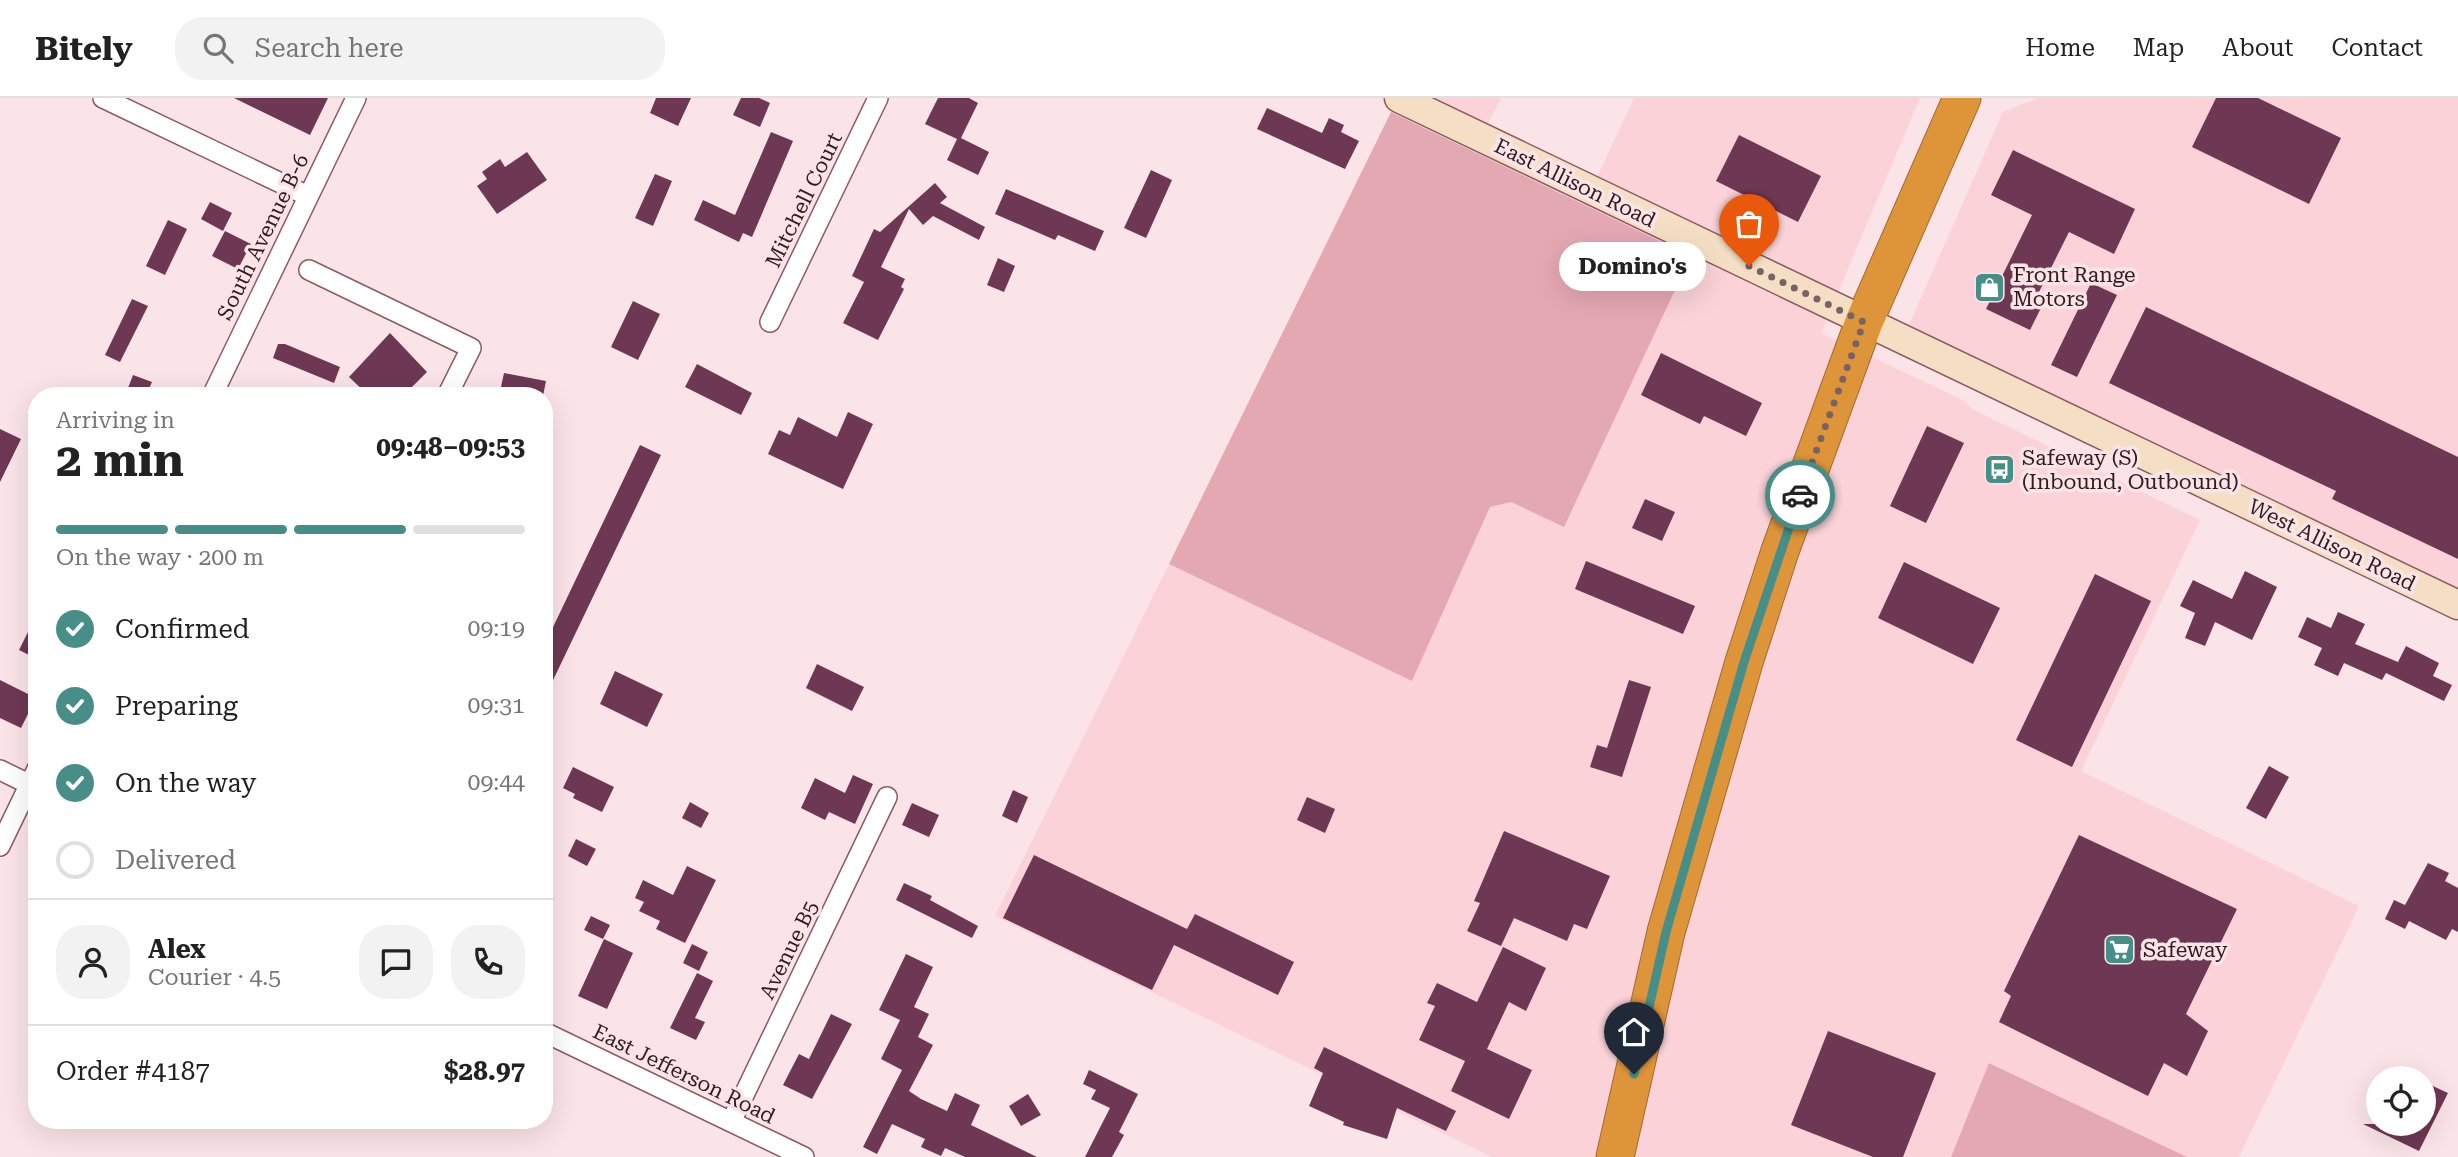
<!DOCTYPE html>
<html lang="en">
<head>
<meta charset="utf-8">
<style>
  :root { --surface:#fff; --page:#f2f2f2; --text:#222; --muted:#767676; --line:#e0e0e0; --accent:#478e88 }
  body { margin:0; font-family:"Roboto Serif",serif; background:var(--page); color:var(--text); height:100vh; display:flex; flex-direction:column; font-size:26px; white-space:nowrap }
  * { box-sizing:border-box; margin:0 }
  p { font-size:23px; color:var(--muted) }
  .icon { flex:none; width:38px; height:38px; fill:none; stroke:currentColor; stroke-width:2; stroke-linecap:round; stroke-linejoin:round }
  .map { position:relative; flex:1; overflow:hidden }
  .drawer { position:absolute; left:28px; top:289px; width:525px; height:742px; display:flex; flex-direction:column; background:var(--surface); border-radius:28px; box-shadow:0 7px 28px #0002 }
  .drawer>* { flex:none }
  .tools { position:absolute; left:2366px; top:968px; display:grid; gap:14px }
  .tools a { display:grid; place-items:center; width:70px; height:70px; border-radius:50%; background:var(--surface); box-shadow:0 7px 28px #0002; font-size:35px }
  .pin { position:absolute; display:grid; place-items:center; width:60px; height:60px; color:#fff; margin:-72px -30px; border-radius:50% 50% 50% 0; rotate:-45deg; box-shadow:0 0 7px #0007 }
  .pin .icon { rotate:45deg }
  .courier { position:absolute; display:grid; place-items:center; width:70px; height:70px; margin:-35px; border:5px solid #478e88; border-radius:50%; background:#fff; color:#222; box-shadow:0 2px 9px #0007 }
  .bubble { position:absolute; height:49px; border-radius:24px; background:var(--surface); box-shadow:0 7px 28px #0002; font-size:23px; font-weight:700; line-height:49px; text-align:center }
  .headline em { font-style:normal; font-weight:700 }
  .headline div { display:flex; flex-direction:column-reverse }
  .headline { display:flex; align-items:center; justify-content:space-between; height:119px; padding:0 28px }
  h1 { font-size:46px; font-weight:700; line-height:52px }
  .bar { display:grid; grid-template-columns:repeat(4,1fr); gap:10px 7px; align-content:center; height:84px; padding:0 28px }
  .bar i { height:9px; border-radius:5px; background:var(--line) }
  .bar .on { background:var(--accent) }
  .bar p { grid-column:span 4 }
  .line { display:flex; align-items:center; gap:18px; padding:0 28px; border-top:2px solid var(--line) }
  .line div { flex:1 }
  .round { display:grid; place-items:center; flex:none; width:74px; height:74px; border-radius:28px; background:var(--page) }
  ol { padding:0 28px; list-style:none }
  li { display:flex; align-items:center; gap:21px; height:77px }
  li p { margin-inline-start:auto }
  li .icon { padding:7px; border-radius:50%; background:var(--accent); color:#fff; stroke-width:4 }
  li:last-child { color:var(--muted) }
  li i { width:38px; height:38px; border:4px solid var(--line); border-radius:50% }
  header { display:flex; align-items:center; gap:42px; box-sizing:border-box; height:98px; padding:0 35px; background:var(--surface); border-bottom:2px solid var(--line) }
  header strong { font-size:33px }
  nav { display:flex; gap:38px; margin-inline-start:auto; font-size:24px }
  .search { width:490px; height:63px; background:var(--page); display:flex; align-items:center; gap:18px; box-sizing:border-box; padding:0 24px; border-radius:28px; color:var(--muted); font-size:26px }
  .map>svg:first-child { display:block }
  .built { fill:#fad2d8 }
  .green { fill:#e4a8b2 }
  .building { fill:#6e3854 }
  .lines { fill:none; stroke-linecap:round; stroke-linejoin:round }
  .street-casing { stroke:#8b5b63; stroke-width:22 }
  .secondary-casing { stroke:#8b5b63; stroke-width:31 }
  .highway-casing { stroke:#a16b30; stroke-width:39 }
  .street { stroke:#fff; stroke-width:19 }
  .secondary { stroke:#f5dfc4; stroke-width:28 }
  .highway { stroke:#de9539; stroke-width:37 }
  .done { stroke:#776265; stroke-width:7; stroke-dasharray:0 12.6 }
  .route { stroke:#478e88; stroke-width:9 }
  .labels { text-anchor:middle; dominant-baseline:central; stroke-width:7; stroke-linejoin:round; paint-order:stroke }
  .street-label { font-size:21px; fill:#301c1f; stroke:#fbe4e7 }
  .poi-label { font-size:21px; fill:#301c1f; stroke:#fbe4e7; text-anchor:start }
</style>
</head>
<body>
<header>
<strong>Bitely</strong>
<div class="search"><svg class="icon" aria-label="search" viewBox="0 0 24 24"><circle cx="10" cy="10" r="6"/><path d="M15 15l6 6"/></svg>Search here</div>
<nav><a>Home</a><a>Map</a><a>About</a><a>Contact</a></nav>
</header>
<div class="map">
<svg width="2458" height="1059" viewBox="0 0 2458 1059">
  <rect width="100%" height="100%" fill="#fbe4e7"/>
  <!-- built -->
  <path class="built" d="M1425 0H1501L1486 29Z
    M1634 0H1920L1821 235 1963 302 1972 311 2200 422 2081 673 2359 808 2239 1059H2187L1990 965 1951 1059H1492L995 818 1169 466 1412 583 1490 409 1511 404 1564 429 1691 158 1584 107Z
    M2038 0H2458V496L1910 232 1909 227 2003 14Z"/>
  <!-- green -->
  <path class="green" d="M1391 14 1691 158 1564 429 1511 404 1490 409 1412 583 1169 466Z
    M1989 965 2187 1059H1951Z"/>
  <!-- building -->
  <path class="building" d="M234 0H328L310 37Z
    M656 0H691L678 28 650 15Z
    M741 0H759L770 5 760 29 733 17Z
    M938 0H969L978 5 961 40 989 54 978 77 947 62 957 41 925 26Z
    M2216 0H2258L2341 40 2309 106 2192 49Z
    M1267 10 1322 35 1329 20 1344 27 1341 34 1359 43 1345 71 1257 31Z
    M771 34 793 43 752 139 743 135 739 144 694 122 703 102 735 117Z
    M1739 37 1821 78 1798 124 1716 83Z
    M2013 52 2135 111 2114 156 2069 134 2037 198 2045 202 2030 232 1986 211 2032 117 1991 97Z
    M527 54 547 82 497 116 477 88 487 81 482 74 500 61 505 69Z
    M1151 72 1172 82 1146 140 1124 130Z
    M655 76 672 83 653 128 635 120Z
    M935 85 947 99 940 105 985 129 979 142 933 118 923 127 909 111 881 169 905 181 901 189 904 191 878 242 843 225 864 184 852 178 874 131 880 134Z
    M1006 91 1104 133 1095 153 1058 137 1055 142 995 116Z
    M210 104 232 115 223 133 201 121Z
    M168 122 187 131 165 177 146 168Z
    M225 133 251 146 238 171 212 158Z
    M998 160 1015 168 1004 194 987 187Z
    M2091 185 2117 197 2077 279 2051 267Z
    M132 201 148 208 120 264 105 257Z
    M633 203 660 216 638 262 611 249Z
    M2146 209 2458 359V461L2332 401 2336 393 2109 285Z
    M390 235 427 274 403 298H369L349 279Z
    M278 246H285L340 269 334 285 273 260Z
    M1661 255 1762 305 1746 338 1704 318 1700 326 1641 297Z
    M697 266 752 295 741 317 685 289Z
    M504 275 546 283 543 298H499Z
    M133 277 152 284 146 298H125Z
    M848 314 873 326 843 391 768 356 779 332 790 337 798 319 837 339Z
    M1927 328 1964 345 1926 425 1890 408Z
    M0 331 21 341 0 384Z
    M640 347 661 357 544 601V548Z
    M1645 401 1675 414 1662 443 1632 430Z
    M1586 463 1695 508 1683 536 1575 491Z
    M1904 464 2000 510 1973 566 1878 520Z
    M2245 473 2277 489 2252 542 2215 524 2205 548 2185 540 2195 515 2180 508 2193 482 2232 501Z
    M2095 476 2151 503 2072 669 2016 642Z
    M2338 514 2365 526 2355 546 2398 564 2406 548 2439 565 2433 578 2452 587 2444 603 2386 575 2382 582 2344 565 2338 578 2314 567 2322 550 2298 539 2307 519 2331 530Z
    M37 516V561L19 552Z
    M817 566 864 589 852 613 806 590Z
    M615 573 663 596 647 629 600 606Z
    M0 582 36 600 21 630 0 620Z
    M1629 582 1651 589 1622 679 1590 669 1597 647 1607 650Z
    M2269 668 2289 679 2266 721 2246 710Z
    M573 669 614 689 602 714 573 700 575 696 563 690Z
    M853 677 873 686 855 726 829 714 825 722 801 710 815 680 845 695Z
    M1013 692 1028 699 1017 725 1002 718Z
    M1307 699 1335 711 1325 735 1297 722Z
    M690 704 709 715 701 730 682 720Z
    M912 705 939 717 929 739 902 727Z
    M1504 733 1610 778 1587 831 1574 826 1567 843 1514 820 1501 848 1467 833 1480 805 1474 803Z
    M2079 737 2237 811 2186 916 2208 933 2187 978 2164 965 2148 998 1999 924 2011 898 2004 893Z
    M576 741 596 751 587 768 568 758Z
    M1034 757 1187 831 1195 816 1294 864 1278 897 1174 847 1152 892 1003 820Z
    M2428 765 2449 775 2445 783 2458 790V834L2452 831 2446 842 2409 823 2405 831 2385 821 2394 802 2405 807Z
    M687 768 716 782 685 845 656 831 660 823 639 813 644 804 635 800 643 782 673 797Z
    M904 785 932 798 930 802 978 828 972 840 896 802Z
    M591 818 610 827 603 841 584 832Z
    M604 841 633 855 607 911 578 898Z
    M692 846 708 854 699 873 683 865Z
    M1503 849 1546 870 1526 913 1509 904 1487 951 1532 972 1509 1021 1451 993 1465 963 1419 942 1435 908 1427 905 1437 885 1477 904Z
    M906 856 933 869 914 909 929 916 918 939 933 947 909 993 921 1001 947 1013 955 995 980 1007 971 1027 1037 1059H965L945 1050 941 1058 921 1049 925 1041 892 1026 877 1056 863 1049 902 972 881 961 900 922 879 912Z
    M697 875 713 883 695 920 705 924 696 942 670 930Z
    M831 916 852 926 812 1001 783 987 799 956 809 961Z
    M1828 933 1936 975 1903 1059H1873L1791 1027Z
    M1324 949 1456 1013 1446 1033 1397 1010 1387 1041 1343 1027 1344 1024 1309 1008 1323 975 1314 970Z
    M1089 972 1138 996 1119 1034 1124 1037 1112 1059H1085L1110 1010 1091 1001 1096 992 1083 986Z
    M2424 984 2448 995 2419 1053 2363 1026H2424Z
    M1028 996 1041 1017 1021 1028 1009 1008Z"/>
  <g class="lines">
    <defs>
      <path id="street" d="M103 0 308 98
        M309 172 471 250 447 298
        M770 224 878 0
        M212 298 356 0
        M0 672 37 690
        M0 748 37 671
        M544 934 804 1059
        M731 1024 887 699"/>
      <path id="secondary" d="M1399 0 2458 507"/>
      <path id="highway" d="M1615 1059 1666 834 1744 564 1780 453 1864 224 1962 0"/>
    </defs>
    <!-- street casing -->
    <use href="#street" class="street-casing"/>
    <!-- secondary casing -->
    <use href="#secondary" class="secondary-casing"/>
    <!-- highway casing -->
    <use href="#highway" class="highway-casing"/>
    <!-- street -->
    <use href="#street" class="street"/>
    <!-- secondary -->
    <use href="#secondary" class="secondary"/>
    <!-- highway -->
    <use href="#highway" class="highway"/>
  </g>
  <g class="lines">
    <!-- done -->
    <path class="done" d="M1749 168 1864 224 1800 397"/>
    <!-- route -->
    <path class="route" d="M1634 976 1666 834 1744 564 1800 397"/>
  </g>
  <!-- icons -->
  <defs>
    <symbol id="shop-square" viewBox="-11 -11 22 22"><rect x="-9" y="-9" width="18" height="18" rx="4" fill="#478e88" stroke="#fbe4e7"/><path d="M-5-2.5h2.3a2.7 3.5 0 0 1 5.4 0H5L5.5 6h-11ZM-1.5-2.5h3a1.5 2.3 0 0 0-3 0Z" fill="#fff"/></symbol>
    <symbol id="bus-square" viewBox="-11 -11 22 22"><rect x="-9" y="-9" width="18" height="18" rx="4" fill="#478e88" stroke="#fbe4e7"/><path d="M-5-6H5V4H4V6H2V4H-2V6H-4V4H-5ZM-3.5-4V0h7V-4ZM-3.5 1.2v1.5H-2V1.2ZM2 1.2v1.5H3.5V1.2Z" fill="#fff"/></symbol>
    <symbol id="supermarket-square" viewBox="-11 -11 22 22"><rect x="-9" y="-9" width="18" height="18" rx="4" fill="#478e88" stroke="#fbe4e7"/><path d="M-6-5.5h2.5l.6 2H6L4.5 2H-2.5L-4.4-4H-6ZM-1.5 3.2a1.3 1.3 0 1 0 .1 0ZM3 3.2a1.3 1.3 0 1 0 .1 0Z" fill="#fff"/></symbol>
  </defs>
  <g fill-rule="evenodd">
    <use href="#shop-square" x="1972" y="172" width="35" height="35"/>
    <use href="#bus-square" x="1982" y="354" width="35" height="35"/>
    <use href="#supermarket-square" x="2102" y="834" width="35" height="35"/>
  </g>
  <g class="labels">
    <!-- street labels -->
    <g class="street-label">
      <text transform="translate(1575 85) rotate(26)">East Allison Road</text>
      <text transform="translate(804 102) rotate(-64)">Mitchell Court</text>
      <text transform="translate(263 139) rotate(-64)">South Avenue B-6</text>
      <text transform="translate(2332 447) rotate(26)">West Allison Road</text>
      <text transform="translate(789 852) rotate(-64)">Avenue B5</text>
      <text transform="translate(684 976) rotate(26)">East Jefferson Road</text>
    </g>
    <!-- poi labels -->
    <g class="poi-label">
      <text x="2013" y="177">Front Range<tspan x="2013" dy="24">Motors</tspan></text>
      <text x="2022" y="360">Safeway (S)<tspan x="2022" dy="24">(Inbound, Outbound)</tspan></text>
      <text x="2143" y="852">Safeway</text>
    </g>
  </g>
</svg>
<div class="tools">
<a><svg class="icon" aria-label="locate" viewBox="0 0 24 24"><circle cx="12" cy="12" r="6"/><path d="M12 2v4M12 18v4M2 12h4M18 12h4"/></svg></a>
</div>
<div class="pin" style="left:1749px;top:168px;background:#ea580c"><svg class="icon" aria-label="bag" viewBox="0 0 24 24"><path d="M5 8h14l-1 12H6zM9 8a3 3 0 0 1 6 0"/></svg></div>
<div class="pin" style="left:1634px;top:976px;background:#1f2937"><svg class="icon" aria-label="home" viewBox="0 0 24 24"><path d="M3 11l9-7 9 7M6 9v11h12V9"/></svg></div>
<div class="courier" style="left:1800px;top:397px"><svg class="icon" aria-label="car" viewBox="0 0 24 24"><path d="M5 17H2v-5l4-1 3-4h7l3 4 3 1v5h-3M9 17h6M6 11h13"/><circle cx="7" cy="17" r="2"/><circle cx="17" cy="17" r="2"/></svg></div>
<div class="bubble" style="left:1559px;top:144px;width:147px">Domino's</div>
<section class="drawer">
<div class="headline"><div><h1>2 min</h1><p>Arriving in</p></div><em>09:48–09:53</em></div>
<div class="bar"><i class="on"></i><i class="on"></i><i class="on"></i><i></i><p>On the way · 200 m</p></div>
<ol>
<li><svg class="icon" aria-label="check" viewBox="0 0 24 24"><path d="M5 12l5 5 9-10"/></svg>Confirmed<p>09:19</p></li>
<li><svg class="icon" aria-label="check" viewBox="0 0 24 24"><path d="M5 12l5 5 9-10"/></svg>Preparing<p>09:31</p></li>
<li><svg class="icon" aria-label="check" viewBox="0 0 24 24"><path d="M5 12l5 5 9-10"/></svg>On the way<p>09:44</p></li>
<li><i></i>Delivered</li>
</ol>
<div class="line" style="height:126px"><a class="round"><svg class="icon" aria-label="person" viewBox="0 0 24 24"><circle cx="12" cy="8" r="4"/><path d="M4 21q1-7 8-7t8 7"/></svg></a><div><b>Alex</b><p>Courier · 4.5</p></div><a class="round"><svg class="icon" aria-label="chat" viewBox="0 0 24 24"><path d="M4 5h16v11H9l-5 4z"/></svg></a><a class="round"><svg class="icon" aria-label="phone" viewBox="0 0 24 24"><path d="M5 4h4l2 5-3 2q2 4 5 5l2-3 5 2v4C11 20 4 13 5 4z"/></svg></a></div>
<div class="line" style="height:91px"><div>Order #4187</div><b>$28.97</b></div>
</section>
</div>
</body>
</html>
